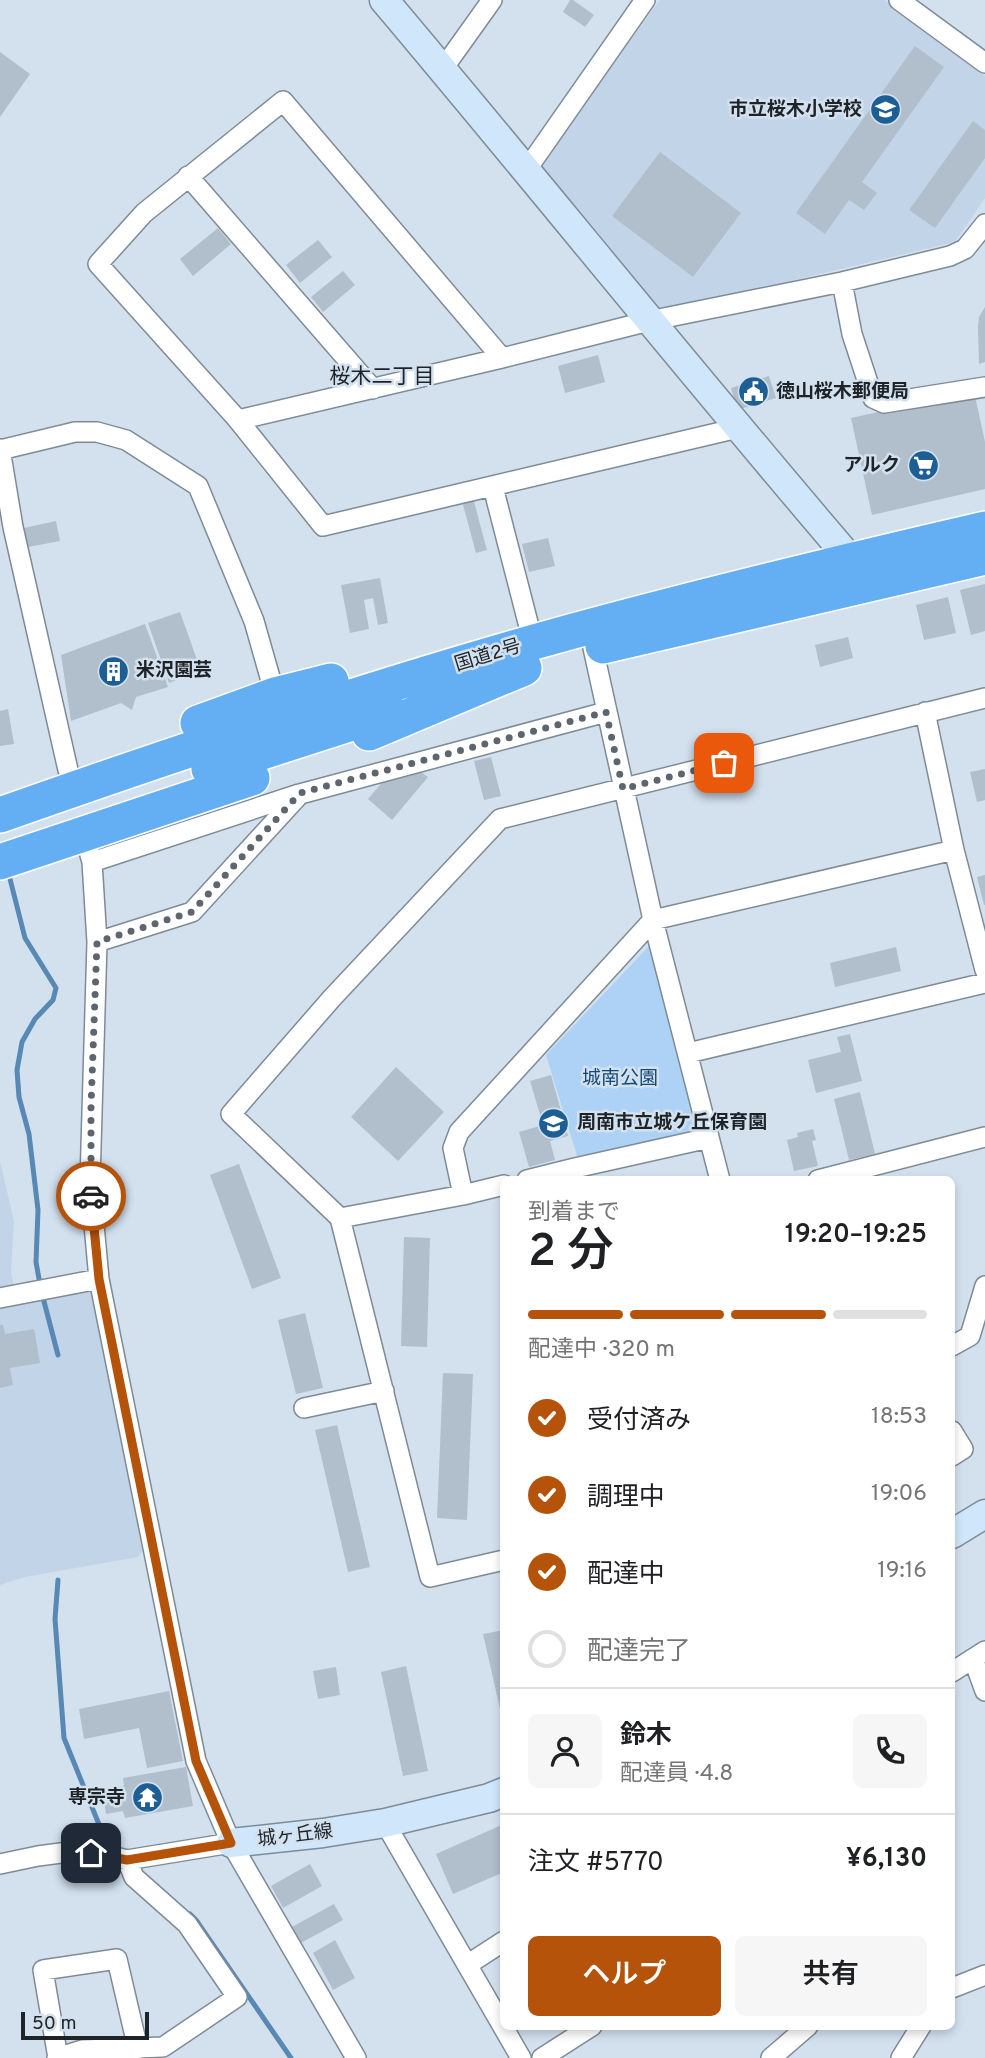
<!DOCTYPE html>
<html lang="ja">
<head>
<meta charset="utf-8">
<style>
  :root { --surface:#fff; --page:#f6f6f6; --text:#202124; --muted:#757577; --line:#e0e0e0; --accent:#b45309 }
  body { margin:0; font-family:Overpass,"Noto Sans JP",sans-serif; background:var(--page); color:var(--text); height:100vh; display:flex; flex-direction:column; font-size:26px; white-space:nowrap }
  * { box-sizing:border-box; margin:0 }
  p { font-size:23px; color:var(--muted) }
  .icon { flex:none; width:38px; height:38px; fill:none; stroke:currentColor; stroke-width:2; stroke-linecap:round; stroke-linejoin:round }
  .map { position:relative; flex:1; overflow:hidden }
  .panel { position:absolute; left:500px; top:1176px; width:455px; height:854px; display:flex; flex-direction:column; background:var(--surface); border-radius:10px; box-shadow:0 4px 10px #0003 }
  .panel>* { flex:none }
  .scale { position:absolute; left:21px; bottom:18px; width:128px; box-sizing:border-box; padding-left:7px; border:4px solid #1e2328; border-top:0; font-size:19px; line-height:24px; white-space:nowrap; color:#1e2328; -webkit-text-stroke:5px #d3e1ef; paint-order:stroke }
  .pin { position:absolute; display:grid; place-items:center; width:60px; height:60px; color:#fff; margin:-30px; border-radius:14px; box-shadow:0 4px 10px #0006 }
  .courier { position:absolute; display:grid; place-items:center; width:70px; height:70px; margin:-35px; border:5px solid #b45309; border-radius:50%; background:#fff; color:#222; box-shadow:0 2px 9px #0007 }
  .overview em { font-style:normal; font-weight:600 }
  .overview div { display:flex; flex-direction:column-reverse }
  .overview { display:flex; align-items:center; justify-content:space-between; height:119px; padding:0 28px }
  h1 { font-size:46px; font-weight:600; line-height:52px }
  .bar { display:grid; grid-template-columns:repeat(4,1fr); gap:10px 7px; align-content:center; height:84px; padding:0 28px }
  .bar i { height:9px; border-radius:5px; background:var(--line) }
  .bar .active { background:var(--accent) }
  .bar p { grid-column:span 4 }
  .line { display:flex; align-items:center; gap:18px; padding:0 28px; border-top:2px solid var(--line) }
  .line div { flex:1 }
  .round { display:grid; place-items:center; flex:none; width:74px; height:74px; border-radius:10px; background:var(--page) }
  ol { padding:0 28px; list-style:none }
  li { display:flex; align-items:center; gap:21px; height:77px }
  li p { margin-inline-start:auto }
  li .icon { padding:7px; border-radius:50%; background:var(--accent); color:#fff; stroke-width:4 }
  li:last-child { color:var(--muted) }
  li i { width:38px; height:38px; border:4px solid var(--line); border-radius:50% }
  .button { display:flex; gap:14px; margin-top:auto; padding:14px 28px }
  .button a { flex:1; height:80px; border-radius:10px; background:var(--accent); color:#fff; font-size:28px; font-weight:600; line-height:80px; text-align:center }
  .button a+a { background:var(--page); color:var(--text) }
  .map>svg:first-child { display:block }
  .built { fill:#c2d5e8 }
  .green { fill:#add2f5 }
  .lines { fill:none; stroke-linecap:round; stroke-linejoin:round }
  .stream { stroke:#5888b4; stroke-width:5 }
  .building { fill:#b1becb }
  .street-casing { stroke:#7e8b97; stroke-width:22 }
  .secondary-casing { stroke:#7e8b97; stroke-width:31 }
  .highway-casing { stroke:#fff; stroke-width:38 }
  .street { stroke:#fff; stroke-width:19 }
  .secondary { stroke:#d0e7fb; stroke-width:28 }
  .highway { stroke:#64aff3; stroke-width:35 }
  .done { stroke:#5d666e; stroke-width:7; stroke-dasharray:0 12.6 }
  .route { stroke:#b45309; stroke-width:9 }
  .labels { text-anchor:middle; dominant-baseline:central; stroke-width:5; stroke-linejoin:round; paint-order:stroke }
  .poi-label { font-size:19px; font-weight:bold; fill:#1e2328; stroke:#d3e1ef; text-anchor:end }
  .street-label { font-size:19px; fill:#1e2328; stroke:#d3e1ef }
  .park-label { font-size:19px; fill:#144975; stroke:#d3e1ef }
  .neighbourhood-label { font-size:21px; fill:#1e2328; stroke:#d3e1ef }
</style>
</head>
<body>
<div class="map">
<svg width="985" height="2058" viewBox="0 0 985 2058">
  <rect width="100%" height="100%" fill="#d3e1ef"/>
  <!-- built -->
  <path class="built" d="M660 0H885L985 76V198L955 242 659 312 539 164Z
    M0 1161 14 1221 11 1272 14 1286 94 1289 146 1546 138 1557 25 1577 0 1585Z"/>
  <!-- green -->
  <path class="green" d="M650 945 698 1131 578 1159 546 1055Z"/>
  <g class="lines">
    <!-- stream -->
    <path class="stream" d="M8 871 25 938 56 988 53 1000 35 1019 22 1042 17 1070 19 1097 29 1134 38 1210 36 1262 41 1290 58 1355
      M58 1580 55 1619 64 1738 98 1822 108 1840
      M190 1914 196 1920 291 2058"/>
  </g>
  <!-- building -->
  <path class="building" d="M570 0H573L594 15 585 27 563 12Z
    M915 46 944 67 862 182 877 193 864 210 849 200 825 234 796 213Z
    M0 52 30 74 0 117Z
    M973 121 985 130V158L935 228 909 210Z
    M660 152 741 213 693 277 612 216Z
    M218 228 231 244 193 276 180 259Z
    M318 240 332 257 300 283 286 265Z
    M343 271 355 285 323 312 311 297Z
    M985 307V362L979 364 978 327 979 317Z
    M598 355 605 382 565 393 558 366Z
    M769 376 776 398 737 410 731 388Z
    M974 391 985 442V489L872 515 851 418Z
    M473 498 487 550 476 553 462 501Z
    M56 521 60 541 28 547 24 528Z
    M548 538 555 566 529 572 522 544Z
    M380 578 388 623 378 625 373 598 364 600 369 629 350 633 341 585Z
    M985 584V631L971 635 960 590Z
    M948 597 956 633 924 640 916 605Z
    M180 612 201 671 169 683 148 623Z
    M145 624 168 687 136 697 132 710 121 703 71 721 61 655Z
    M848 637 853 658 820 667 815 645Z
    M8 709 14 744 0 746V711Z
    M491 757 501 796 484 800 474 761Z
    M985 769V800L977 802 970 772Z
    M418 770 428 777 392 820 368 799 385 779Z
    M985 875V905H984L977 877Z
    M896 947 901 971 835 987 830 963Z
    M850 1034 862 1081 816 1093 808 1060 841 1052 837 1037Z
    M396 1067 444 1112 398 1161 351 1117Z
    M551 1075 568 1136 550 1141 555 1160 529 1167 519 1132 543 1125 530 1081Z
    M860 1092 875 1154 849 1160 834 1099Z
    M813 1129 816 1140 812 1141 818 1166 794 1171 787 1140 798 1137 797 1133Z
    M239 1164 281 1278 252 1289 210 1175Z
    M404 1237 430 1238 427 1347 401 1346Z
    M305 1313 323 1388 296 1394 278 1320Z
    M0 1325H3L5 1334 34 1329 40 1363 10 1368 13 1385 0 1388Z
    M443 1373 473 1374 467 1520 437 1518Z
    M337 1425 370 1567 348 1572 315 1430Z
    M504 1630V1721L503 1722 483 1634Z
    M406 1666 428 1771 403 1776 381 1672Z
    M336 1667 340 1695 318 1699 313 1671Z
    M169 1691 183 1761 147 1768 139 1728 84 1739 79 1709Z
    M186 1767 193 1806 125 1818 123 1811 106 1814 102 1789 124 1786 123 1778Z
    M504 1824V1872L453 1894 436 1854Z
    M310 1864 322 1886 283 1908 271 1886Z
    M334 1904 343 1920 299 1944 290 1928Z
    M335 1940 355 1978 333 1990 313 1953Z"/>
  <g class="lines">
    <defs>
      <path id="street" d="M899 0 985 63
        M442 70 492 0
        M527 169 645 0
        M188 176 373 389
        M842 282 852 334 873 398 884 403 985 387
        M502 358 283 101 144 213 98 264 238 420 323 526 738 428
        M238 420 502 358 649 321 842 282 950 256 965 249 985 224
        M0 449 13 527 68 770
        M0 450 75 432H97L126 440 198 486 254 621 275 695
        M493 487 533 642
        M593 648 653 920 720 1180
        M925 712 954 850 985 970
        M84 834 92 862 97 942 90 1181 99 1279 196 1761 231 1843 356 2058
        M92 862 299 794
        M97 942 192 912 300 794 606 712
        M688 1053 985 983
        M575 1168 709 1138
        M527 1180 575 1168 578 1179
        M818 1180 985 1137
        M463 1195 453 1148 459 1132 653 920 954 850
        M340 1218 463 1195 504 1185
        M0 1298 99 1279
        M952 1346 970 1336 985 1286
        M304 1408 384 1391
        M952 1431 963 1449 952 1456
        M504 1560 430 1577 340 1218 231 1114 332 998 500 819 985 698
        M972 1659 977 1669 985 1691
        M952 1672 985 1651
        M385 1823 521 2058
        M0 1864 38 1856 76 1851 107 1855 127 1860 231 1843
        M467 1965 504 1941
        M952 1988 985 1975
        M57 2058 82 2050 163 2047 237 1997 187 1924 134 1877 127 1860
        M58 2058 43 1970 117 1959 138 2049
        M542 2058 592 2026
        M771 2058 808 2026
        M901 2058 921 2026"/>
      <path id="secondary" d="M384 0C541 186 693 376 851 560
        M952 1534 985 1514
        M231 1843 323 1833 385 1823 489 1798 504 1792"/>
      <path id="highway" d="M603 646 985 557
        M198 723 275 695 331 681
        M369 733 524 668
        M209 769 389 711
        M0 815C176 753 354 693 534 642 683 600 834 564 985 529
        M0 862 252 778"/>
    </defs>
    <!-- street casing -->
    <use href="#street" class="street-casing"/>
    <!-- secondary casing -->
    <use href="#secondary" class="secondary-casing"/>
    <!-- highway casing -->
    <use href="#highway" class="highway-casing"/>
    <!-- street -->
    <use href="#street" class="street"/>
    <!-- secondary -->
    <use href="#secondary" class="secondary"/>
    <!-- highway -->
    <use href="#highway" class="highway"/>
  </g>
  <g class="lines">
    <!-- done -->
    <path class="done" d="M91 1196V1106L97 942 192 912 300 793 606 712 623 789 724 763"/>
    <!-- route -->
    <path class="route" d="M91 1853 127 1860 231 1843 196 1761 99 1279 91 1196"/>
  </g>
  <!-- icons -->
  <defs>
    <symbol id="school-disc" viewBox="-11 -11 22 22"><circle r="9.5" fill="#1d5e94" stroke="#d3e1ef"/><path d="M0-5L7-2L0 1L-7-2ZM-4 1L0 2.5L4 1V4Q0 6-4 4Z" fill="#fff"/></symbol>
    <symbol id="civic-disc" viewBox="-11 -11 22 22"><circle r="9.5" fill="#1d5e94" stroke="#d3e1ef"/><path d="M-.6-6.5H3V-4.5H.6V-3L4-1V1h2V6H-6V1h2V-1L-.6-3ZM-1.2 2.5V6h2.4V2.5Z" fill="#fff"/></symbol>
    <symbol id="supermarket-disc" viewBox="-11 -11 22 22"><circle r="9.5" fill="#1d5e94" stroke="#d3e1ef"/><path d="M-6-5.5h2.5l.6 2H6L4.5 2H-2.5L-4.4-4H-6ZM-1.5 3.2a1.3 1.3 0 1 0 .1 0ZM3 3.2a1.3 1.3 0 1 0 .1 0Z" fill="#fff"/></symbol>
    <symbol id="building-disc" viewBox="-11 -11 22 22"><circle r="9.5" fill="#1d5e94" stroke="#d3e1ef"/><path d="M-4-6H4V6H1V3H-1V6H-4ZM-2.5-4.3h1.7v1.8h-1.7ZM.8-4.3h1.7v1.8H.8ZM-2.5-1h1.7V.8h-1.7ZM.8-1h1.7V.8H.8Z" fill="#fff"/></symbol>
    <symbol id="temple-disc" viewBox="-11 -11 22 22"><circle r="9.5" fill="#1d5e94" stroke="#d3e1ef"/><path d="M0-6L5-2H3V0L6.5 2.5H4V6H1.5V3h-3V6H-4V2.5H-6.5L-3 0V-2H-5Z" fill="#fff"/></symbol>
  </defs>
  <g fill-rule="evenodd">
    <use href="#school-disc" x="868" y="92" width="35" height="35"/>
    <use href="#civic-disc" x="736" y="374" width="35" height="35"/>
    <use href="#supermarket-disc" x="906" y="448" width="35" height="35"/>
    <use href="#building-disc" x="96" y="654" width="35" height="35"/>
    <use href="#school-disc" x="536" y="1106" width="35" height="35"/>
    <use href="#temple-disc" x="130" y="1780" width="35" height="35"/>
  </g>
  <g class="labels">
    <!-- poi labels -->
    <g class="poi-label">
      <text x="862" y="110">市立桜木小学校</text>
      <text x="776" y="392" text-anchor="start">徳山桜木郵便局</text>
      <text x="900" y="466">アルク</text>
      <text x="136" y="671" text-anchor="start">米沢園芸</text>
      <text x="577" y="1123" text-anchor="start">周南市立城ケ丘保育園</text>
      <text x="125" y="1798">専宗寺</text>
    </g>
    <!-- street labels -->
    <g class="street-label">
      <text transform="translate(488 656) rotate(-17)">国道2号</text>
      <text transform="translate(295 1836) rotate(-7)">城ヶ丘線</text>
    </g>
    <!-- park labels -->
    <g class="park-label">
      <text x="620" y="1079">城南公園</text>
    </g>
    <!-- neighbourhood labels -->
    <g class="neighbourhood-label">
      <text x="382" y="377">桜木二丁目</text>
    </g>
  </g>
</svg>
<div class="scale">50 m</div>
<div class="pin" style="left:724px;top:763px;background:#ea580c"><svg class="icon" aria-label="bag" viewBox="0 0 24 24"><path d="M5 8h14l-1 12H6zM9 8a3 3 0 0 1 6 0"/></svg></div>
<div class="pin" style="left:91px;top:1853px;background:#1f2937"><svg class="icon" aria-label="home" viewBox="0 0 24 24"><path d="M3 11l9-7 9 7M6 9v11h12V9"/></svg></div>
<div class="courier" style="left:91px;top:1196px"><svg class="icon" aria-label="car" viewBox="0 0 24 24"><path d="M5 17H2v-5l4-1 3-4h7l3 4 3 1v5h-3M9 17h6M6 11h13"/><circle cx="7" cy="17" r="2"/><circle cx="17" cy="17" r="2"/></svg></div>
<section class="panel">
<div class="overview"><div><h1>2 分</h1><p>到着まで</p></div><em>19:20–19:25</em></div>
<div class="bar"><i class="active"></i><i class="active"></i><i class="active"></i><i></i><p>配達中 · 320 m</p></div>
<ol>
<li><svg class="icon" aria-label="check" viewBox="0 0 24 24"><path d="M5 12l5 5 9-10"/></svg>受付済み<p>18:53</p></li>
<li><svg class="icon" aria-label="check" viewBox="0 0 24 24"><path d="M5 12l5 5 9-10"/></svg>調理中<p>19:06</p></li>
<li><svg class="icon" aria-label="check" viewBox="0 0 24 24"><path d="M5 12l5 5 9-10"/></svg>配達中<p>19:16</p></li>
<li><i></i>配達完了</li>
</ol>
<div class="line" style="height:126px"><a class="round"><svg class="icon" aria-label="person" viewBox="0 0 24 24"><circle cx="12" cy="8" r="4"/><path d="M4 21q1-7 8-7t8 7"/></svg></a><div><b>鈴木</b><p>配達員 · 4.8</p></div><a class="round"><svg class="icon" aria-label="phone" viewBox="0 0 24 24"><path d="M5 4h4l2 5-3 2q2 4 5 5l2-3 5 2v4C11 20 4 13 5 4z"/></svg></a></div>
<div class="line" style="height:91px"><div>注文 #5770</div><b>¥6,130</b></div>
<div class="button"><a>ヘルプ</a><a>共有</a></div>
</section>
</div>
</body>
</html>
